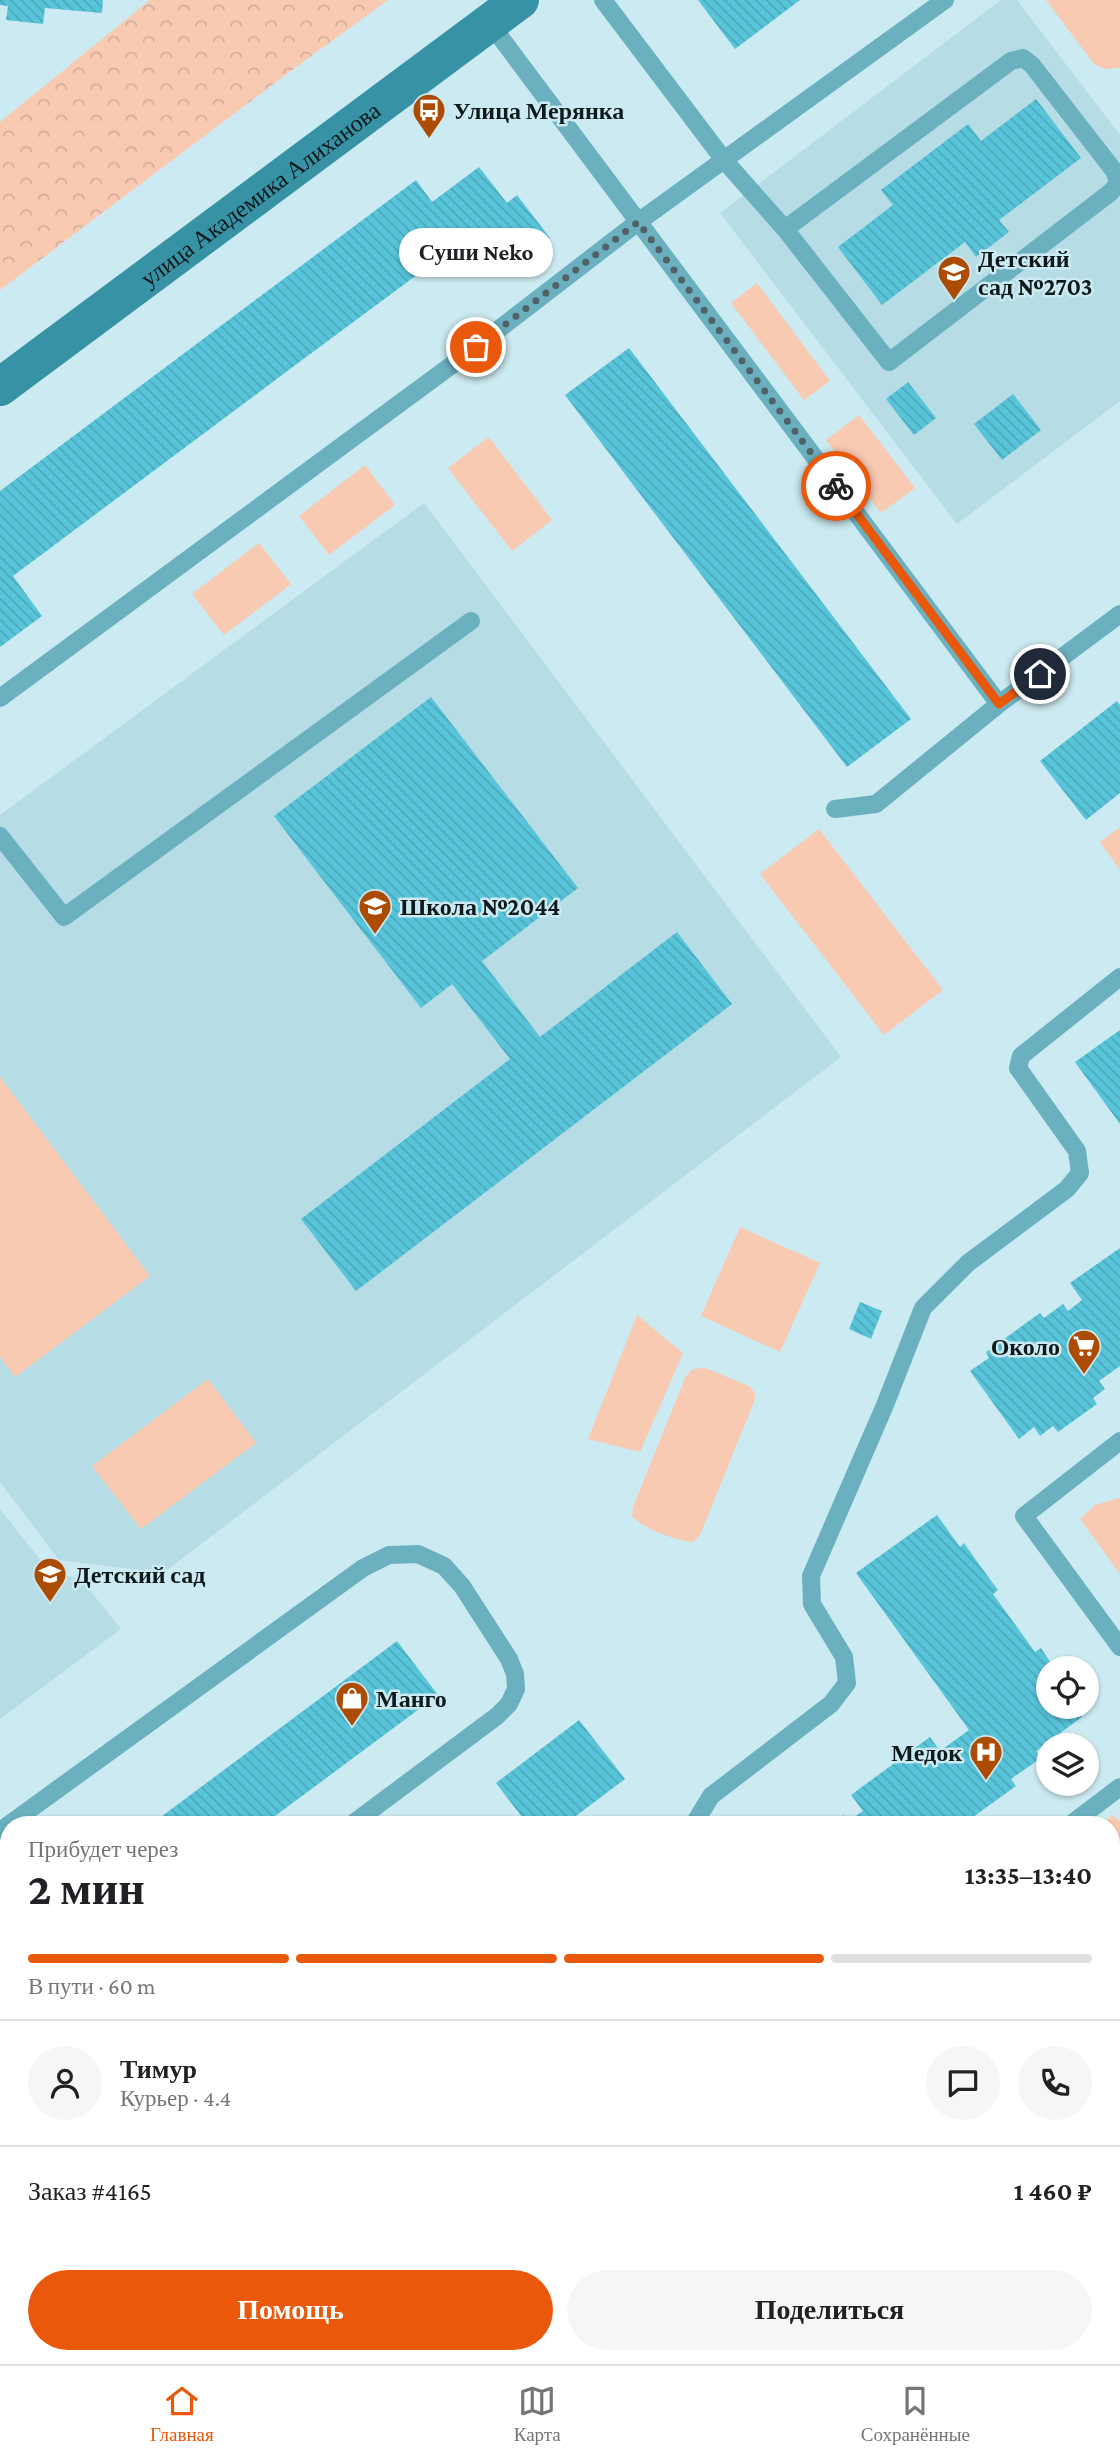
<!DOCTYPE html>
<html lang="ru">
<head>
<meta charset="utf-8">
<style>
  :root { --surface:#fff; --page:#f6f6f6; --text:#202124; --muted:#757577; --line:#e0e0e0; --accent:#ea580c }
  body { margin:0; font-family:"Crimson Pro",serif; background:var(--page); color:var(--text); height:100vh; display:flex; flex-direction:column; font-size:26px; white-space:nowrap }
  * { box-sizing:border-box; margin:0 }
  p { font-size:23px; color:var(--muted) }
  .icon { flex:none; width:38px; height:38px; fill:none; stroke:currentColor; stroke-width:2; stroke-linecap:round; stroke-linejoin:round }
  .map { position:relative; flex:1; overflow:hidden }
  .details { position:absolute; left:0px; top:1816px; width:1120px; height:548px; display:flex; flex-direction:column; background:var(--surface); border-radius:28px 28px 0 0; box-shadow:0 2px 5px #0004 }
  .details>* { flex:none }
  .fabs { position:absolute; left:1036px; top:1656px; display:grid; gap:14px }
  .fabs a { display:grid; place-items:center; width:63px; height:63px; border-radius:50%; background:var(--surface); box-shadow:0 2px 5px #0004; font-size:35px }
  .pin { position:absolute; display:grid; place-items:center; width:60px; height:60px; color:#fff; margin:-30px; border:4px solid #fff; border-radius:50%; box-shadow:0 2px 7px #0007 }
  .courier { position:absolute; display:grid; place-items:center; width:70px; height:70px; margin:-35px; border:5px solid #ea580c; border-radius:50%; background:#fff; color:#222; box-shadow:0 2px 9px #0007 }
  .bubble { position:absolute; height:49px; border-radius:24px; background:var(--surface); box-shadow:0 2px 5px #0004; font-size:23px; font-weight:700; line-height:49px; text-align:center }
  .overview em { font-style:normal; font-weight:700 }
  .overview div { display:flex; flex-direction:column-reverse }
  .overview { display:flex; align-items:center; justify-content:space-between; height:119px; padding:0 28px }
  h1 { font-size:46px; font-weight:700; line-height:52px }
  .bar { display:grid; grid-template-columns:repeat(4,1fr); gap:10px 7px; align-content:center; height:84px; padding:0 28px }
  .bar i { height:9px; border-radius:5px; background:var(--line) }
  .bar .active { background:var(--accent) }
  .bar p { grid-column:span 4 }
  .line { display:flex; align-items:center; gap:18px; padding:0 28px; border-top:2px solid var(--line) }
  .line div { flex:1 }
  .round { display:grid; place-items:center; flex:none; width:74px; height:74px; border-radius:37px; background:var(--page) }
  .action { display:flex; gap:14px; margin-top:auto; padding:14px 28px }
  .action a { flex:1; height:80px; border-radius:42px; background:var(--accent); color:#fff; font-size:28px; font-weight:700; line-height:80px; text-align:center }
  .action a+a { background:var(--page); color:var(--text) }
  .menu { display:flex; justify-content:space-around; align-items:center; height:98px; border-top:2px solid var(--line); background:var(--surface); font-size:19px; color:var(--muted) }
  .menu a { display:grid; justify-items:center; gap:4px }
  .menu .active { color:var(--accent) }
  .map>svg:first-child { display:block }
  .built { fill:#b6dce5 }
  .green { fill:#f9cab2 }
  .forest { fill:url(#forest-crowns) }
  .building { fill:url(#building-back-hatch) }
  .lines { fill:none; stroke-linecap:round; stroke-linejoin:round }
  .lane { stroke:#6ab0bf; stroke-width:18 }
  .street { stroke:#6ab0bf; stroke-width:35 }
  .secondary { stroke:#3692a4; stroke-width:38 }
  .done { stroke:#506266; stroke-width:7; stroke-dasharray:0 12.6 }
  .route { stroke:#ea580c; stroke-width:9 }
  .labels { text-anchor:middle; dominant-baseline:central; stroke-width:5; stroke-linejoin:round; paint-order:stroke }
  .poi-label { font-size:24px; font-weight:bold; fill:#0e191b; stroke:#cceaf1; text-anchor:start }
  .street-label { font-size:24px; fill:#0e191b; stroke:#cceaf1 }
</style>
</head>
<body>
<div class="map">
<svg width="1120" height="2364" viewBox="0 0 1120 2364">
  <defs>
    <pattern id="forest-crowns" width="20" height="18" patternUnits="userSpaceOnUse" patternTransform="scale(1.75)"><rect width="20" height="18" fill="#f9cab2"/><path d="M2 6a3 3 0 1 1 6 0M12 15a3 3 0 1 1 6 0" fill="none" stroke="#d4ad98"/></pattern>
    <pattern id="building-back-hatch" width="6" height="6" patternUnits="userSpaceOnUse" patternTransform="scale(1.75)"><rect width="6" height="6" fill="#58c4da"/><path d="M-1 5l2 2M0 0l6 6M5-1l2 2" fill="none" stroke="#4ba8ba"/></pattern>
  </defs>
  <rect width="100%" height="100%" fill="#cceaf1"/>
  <!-- built -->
  <path class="built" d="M1001 0H1017L1120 135V401L957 524 720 213Z
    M424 503 841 1057 163 1573 59 1560 0 1482V815Z
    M0 1509 50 1572 81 1579 121 1629 0 1719Z"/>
  <!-- green -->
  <path class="green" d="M1046 0H1120V68L1104 69 1094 64Z
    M757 283 830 381 804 400 731 303Z
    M859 415 915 488 881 513 826 440Z
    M489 437 552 520 512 551 448 468Z
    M365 465 395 505 329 555 299 516Z
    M259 543 291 584 224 635 192 594Z
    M1120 827V870L1100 842Z
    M819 829 943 990 884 1035 760 874Z
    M0 1077 150 1276 15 1377 0 1357Z
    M740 1227 820 1263 780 1352 701 1316Z
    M637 1315 683 1353 640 1452 588 1439Z
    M705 1368 749 1386 755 1393 754 1402 700 1535 693 1542C675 1540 645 1530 632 1516L633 1507 686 1376 693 1369Z
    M208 1379 256 1443 141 1529 92 1466Z
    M1120 1498V1574L1080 1519 1095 1505Z
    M1112 1815 1120 1821V1849L1111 1843V1825H1103Z
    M1120 1879V2090L1111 2097V1903Z
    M1120 2154V2364H1100L1092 2356H1111V2162Z
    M0 2298 9 2308V2356H49L52 2358 45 2364H0Z
    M85 2356H148L139 2364H92Z
    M252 2356H380L368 2364H247L245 2361Z"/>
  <!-- forest -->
  <path class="forest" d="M150 0H388L299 65 0 290V122Z"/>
  <!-- building -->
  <path class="building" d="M0 0H103L102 13 45 8 43 24 6 20 8 6 0 5Z
    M698 0H800L735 49Z
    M1036 99 1081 158 999 220 1009 232 976 257 965 242 882 305 838 247 893 205 881 190 968 124 981 141Z
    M479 167 507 203 517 195 550 238 498 276 468 237 286 372 13 576 42 616 0 647V491L416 180 432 202Z
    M629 348 911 719 847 767 565 395Z
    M908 382 936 418 914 435 886 399Z
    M1013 394 1041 430 1002 460 974 424Z
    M431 697 578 888 482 961 540 1037 677 932 732 1004 356 1291 301 1219 510 1059 452 984 421 1008 274 816Z
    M1117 701 1120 705V793L1086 820 1040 761Z
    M1120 1030V1124L1075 1062Z
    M1120 1248V1366L1099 1381 1105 1389 1093 1398 1097 1404 1058 1432 1053 1426 1040 1436 1034 1427 1019 1439 970 1371 989 1358 986 1352 1040 1313 1044 1318 1063 1304 1068 1311 1082 1300 1070 1283Z
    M860 1302 882 1311 871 1339 849 1329Z
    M937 1515 960 1547 964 1543 981 1567 998 1590 993 1594 1035 1652 1041 1648 1054 1668H1048V1706H1074L1082 1717 1036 1751 1041 1758 1011 1779 1016 1786 969 1820 973 1825H830L843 1815 848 1821 863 1811 851 1795 930 1737 940 1751 969 1730 856 1573Z
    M397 1641 438 1695 263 1825H150Z
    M579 1720 625 1779 564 1825H528L496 1783Z
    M315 2356H341L330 2364H321Z
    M577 2356H757L745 2364H567Z"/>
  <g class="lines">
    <!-- lane -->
    <path class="lane" d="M603 0 724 160 785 229 889 362 1111 192 1118 183 1115 172 1032 65 1023 58 1011 61 785 229
      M489 22 999 704 876 804 835 809
      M0 698 464 356 638 222 945 0
      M999 704 1120 614
      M0 836 64 917 471 621
      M1120 1441 1024 1516 1120 1647
      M696 1825 697 1819 711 1796 831 1704 847 1683 844 1657 812 1604 811 1576 885 1405 923 1308 968 1263 1067 1189 1080 1173 1077 1151 1018 1068 1021 1056 1120 977
      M1070 1825 1120 1787
      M0 1831 363 1568 389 1555 418 1554 444 1566 462 1586 509 1659 515 1674 516 1689 509 1704 497 1716 351 1825
      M0 1927 9 1939
      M0 2090 9 2083
      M472 2364 479 2356"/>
    <!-- street -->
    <path class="street" d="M1111 2131 1120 2124
      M1059 2356 1070 2364
      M836 2364 846 2356"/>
    <!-- secondary -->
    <path class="secondary" id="s1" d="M0 387 520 0"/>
  </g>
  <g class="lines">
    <!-- done -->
    <path class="done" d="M476 347 638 222 836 486"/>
    <!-- route -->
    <path class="route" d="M836 486 999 704 1040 674"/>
  </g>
  <!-- icons -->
  <defs>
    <symbol id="bus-pin" viewBox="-11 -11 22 30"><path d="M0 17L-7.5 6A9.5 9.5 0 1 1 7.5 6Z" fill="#ac4c02" stroke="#cceaf1"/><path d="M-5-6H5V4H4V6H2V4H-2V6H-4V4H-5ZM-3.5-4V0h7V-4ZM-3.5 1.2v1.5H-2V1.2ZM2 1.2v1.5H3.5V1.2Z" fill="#fff"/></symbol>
    <symbol id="school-pin" viewBox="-11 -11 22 30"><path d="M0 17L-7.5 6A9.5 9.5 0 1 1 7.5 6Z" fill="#ac4c02" stroke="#cceaf1"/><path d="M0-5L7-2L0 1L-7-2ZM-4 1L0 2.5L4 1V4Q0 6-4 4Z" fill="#fff"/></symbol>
    <symbol id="supermarket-pin" viewBox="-11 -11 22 30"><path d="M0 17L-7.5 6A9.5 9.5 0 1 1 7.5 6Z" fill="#ac4c02" stroke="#cceaf1"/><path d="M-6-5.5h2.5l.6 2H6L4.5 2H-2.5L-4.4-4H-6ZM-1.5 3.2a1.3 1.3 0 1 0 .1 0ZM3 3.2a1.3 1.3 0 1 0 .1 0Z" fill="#fff"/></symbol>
    <symbol id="shop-pin" viewBox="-11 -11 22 30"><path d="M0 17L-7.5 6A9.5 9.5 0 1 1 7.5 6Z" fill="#ac4c02" stroke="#cceaf1"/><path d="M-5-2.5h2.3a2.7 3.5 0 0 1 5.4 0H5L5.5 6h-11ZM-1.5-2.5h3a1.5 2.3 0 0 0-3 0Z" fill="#fff"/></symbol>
    <symbol id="hospital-pin" viewBox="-11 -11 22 30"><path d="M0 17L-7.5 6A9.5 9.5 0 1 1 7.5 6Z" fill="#ac4c02" stroke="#cceaf1"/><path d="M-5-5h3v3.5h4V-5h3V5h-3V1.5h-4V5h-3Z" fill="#fff"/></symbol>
  </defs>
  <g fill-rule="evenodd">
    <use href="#bus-pin" x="410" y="91" width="38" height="52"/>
    <use href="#school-pin" x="935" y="253" width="38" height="52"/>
    <use href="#school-pin" x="356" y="887" width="38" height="52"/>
    <use href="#supermarket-pin" x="1065" y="1327" width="38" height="52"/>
    <use href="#school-pin" x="31" y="1555" width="38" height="52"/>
    <use href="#shop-pin" x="333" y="1679" width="38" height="52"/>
    <use href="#hospital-pin" x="967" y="1733" width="38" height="52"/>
  </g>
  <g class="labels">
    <!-- poi labels -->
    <g class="poi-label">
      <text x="453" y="110">Улица Мерянка</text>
      <text x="978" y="258">Детский<tspan x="978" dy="28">сад №2703</tspan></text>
      <text x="400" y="906">Школа №2044</text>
      <text x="1060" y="1346" text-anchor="end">Около</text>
      <text x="74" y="1574">Детский сад</text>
      <text x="376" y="1698">Манго</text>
      <text x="962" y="1752" text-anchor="end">Медок</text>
    </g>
    <!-- street labels -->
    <g class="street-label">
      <text stroke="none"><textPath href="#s1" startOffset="324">улица Академика Алиханова</textPath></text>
    </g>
  </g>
</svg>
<div class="fabs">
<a><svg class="icon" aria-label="locate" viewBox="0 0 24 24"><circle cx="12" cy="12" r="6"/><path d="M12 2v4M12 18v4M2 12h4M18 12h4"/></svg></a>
<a><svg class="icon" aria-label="layers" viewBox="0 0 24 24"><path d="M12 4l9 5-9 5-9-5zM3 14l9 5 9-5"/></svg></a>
</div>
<div class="pin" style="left:476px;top:347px;background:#ea580c"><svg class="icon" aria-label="bag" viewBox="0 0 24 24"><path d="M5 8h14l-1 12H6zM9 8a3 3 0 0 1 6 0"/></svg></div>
<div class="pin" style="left:1040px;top:674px;background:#1f2937"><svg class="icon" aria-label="home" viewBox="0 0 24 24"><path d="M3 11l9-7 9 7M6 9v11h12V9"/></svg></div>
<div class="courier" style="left:836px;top:486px"><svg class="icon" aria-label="bike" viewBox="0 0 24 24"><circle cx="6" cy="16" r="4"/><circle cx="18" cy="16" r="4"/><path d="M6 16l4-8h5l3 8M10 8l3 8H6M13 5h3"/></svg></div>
<div class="bubble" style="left:399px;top:228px;width:154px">Суши Neko</div>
<section class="details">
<div class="overview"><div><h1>2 мин</h1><p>Прибудет через</p></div><em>13:35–13:40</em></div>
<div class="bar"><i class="active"></i><i class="active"></i><i class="active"></i><i></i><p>В пути · 60 m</p></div>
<div class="line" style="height:126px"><a class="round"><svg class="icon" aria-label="person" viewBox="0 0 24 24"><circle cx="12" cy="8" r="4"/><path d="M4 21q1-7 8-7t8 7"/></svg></a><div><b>Тимур</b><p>Курьер · 4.4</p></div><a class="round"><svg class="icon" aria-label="chat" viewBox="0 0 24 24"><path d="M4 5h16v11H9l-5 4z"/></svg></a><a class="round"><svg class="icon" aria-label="phone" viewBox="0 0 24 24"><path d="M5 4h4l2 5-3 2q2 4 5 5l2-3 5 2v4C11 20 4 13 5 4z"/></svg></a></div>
<div class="line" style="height:91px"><div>Заказ #4165</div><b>1 460 ₽</b></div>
<div class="action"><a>Помощь</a><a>Поделиться</a></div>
</section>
</div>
<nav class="menu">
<a class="active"><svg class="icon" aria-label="home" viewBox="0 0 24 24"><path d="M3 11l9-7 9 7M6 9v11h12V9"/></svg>Главная</a>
<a><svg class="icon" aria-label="map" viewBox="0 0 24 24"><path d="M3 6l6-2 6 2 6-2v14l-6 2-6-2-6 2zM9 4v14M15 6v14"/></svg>Карта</a>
<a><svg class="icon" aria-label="saved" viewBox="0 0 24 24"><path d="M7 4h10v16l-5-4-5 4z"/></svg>Сохранённые</a>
</nav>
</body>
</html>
